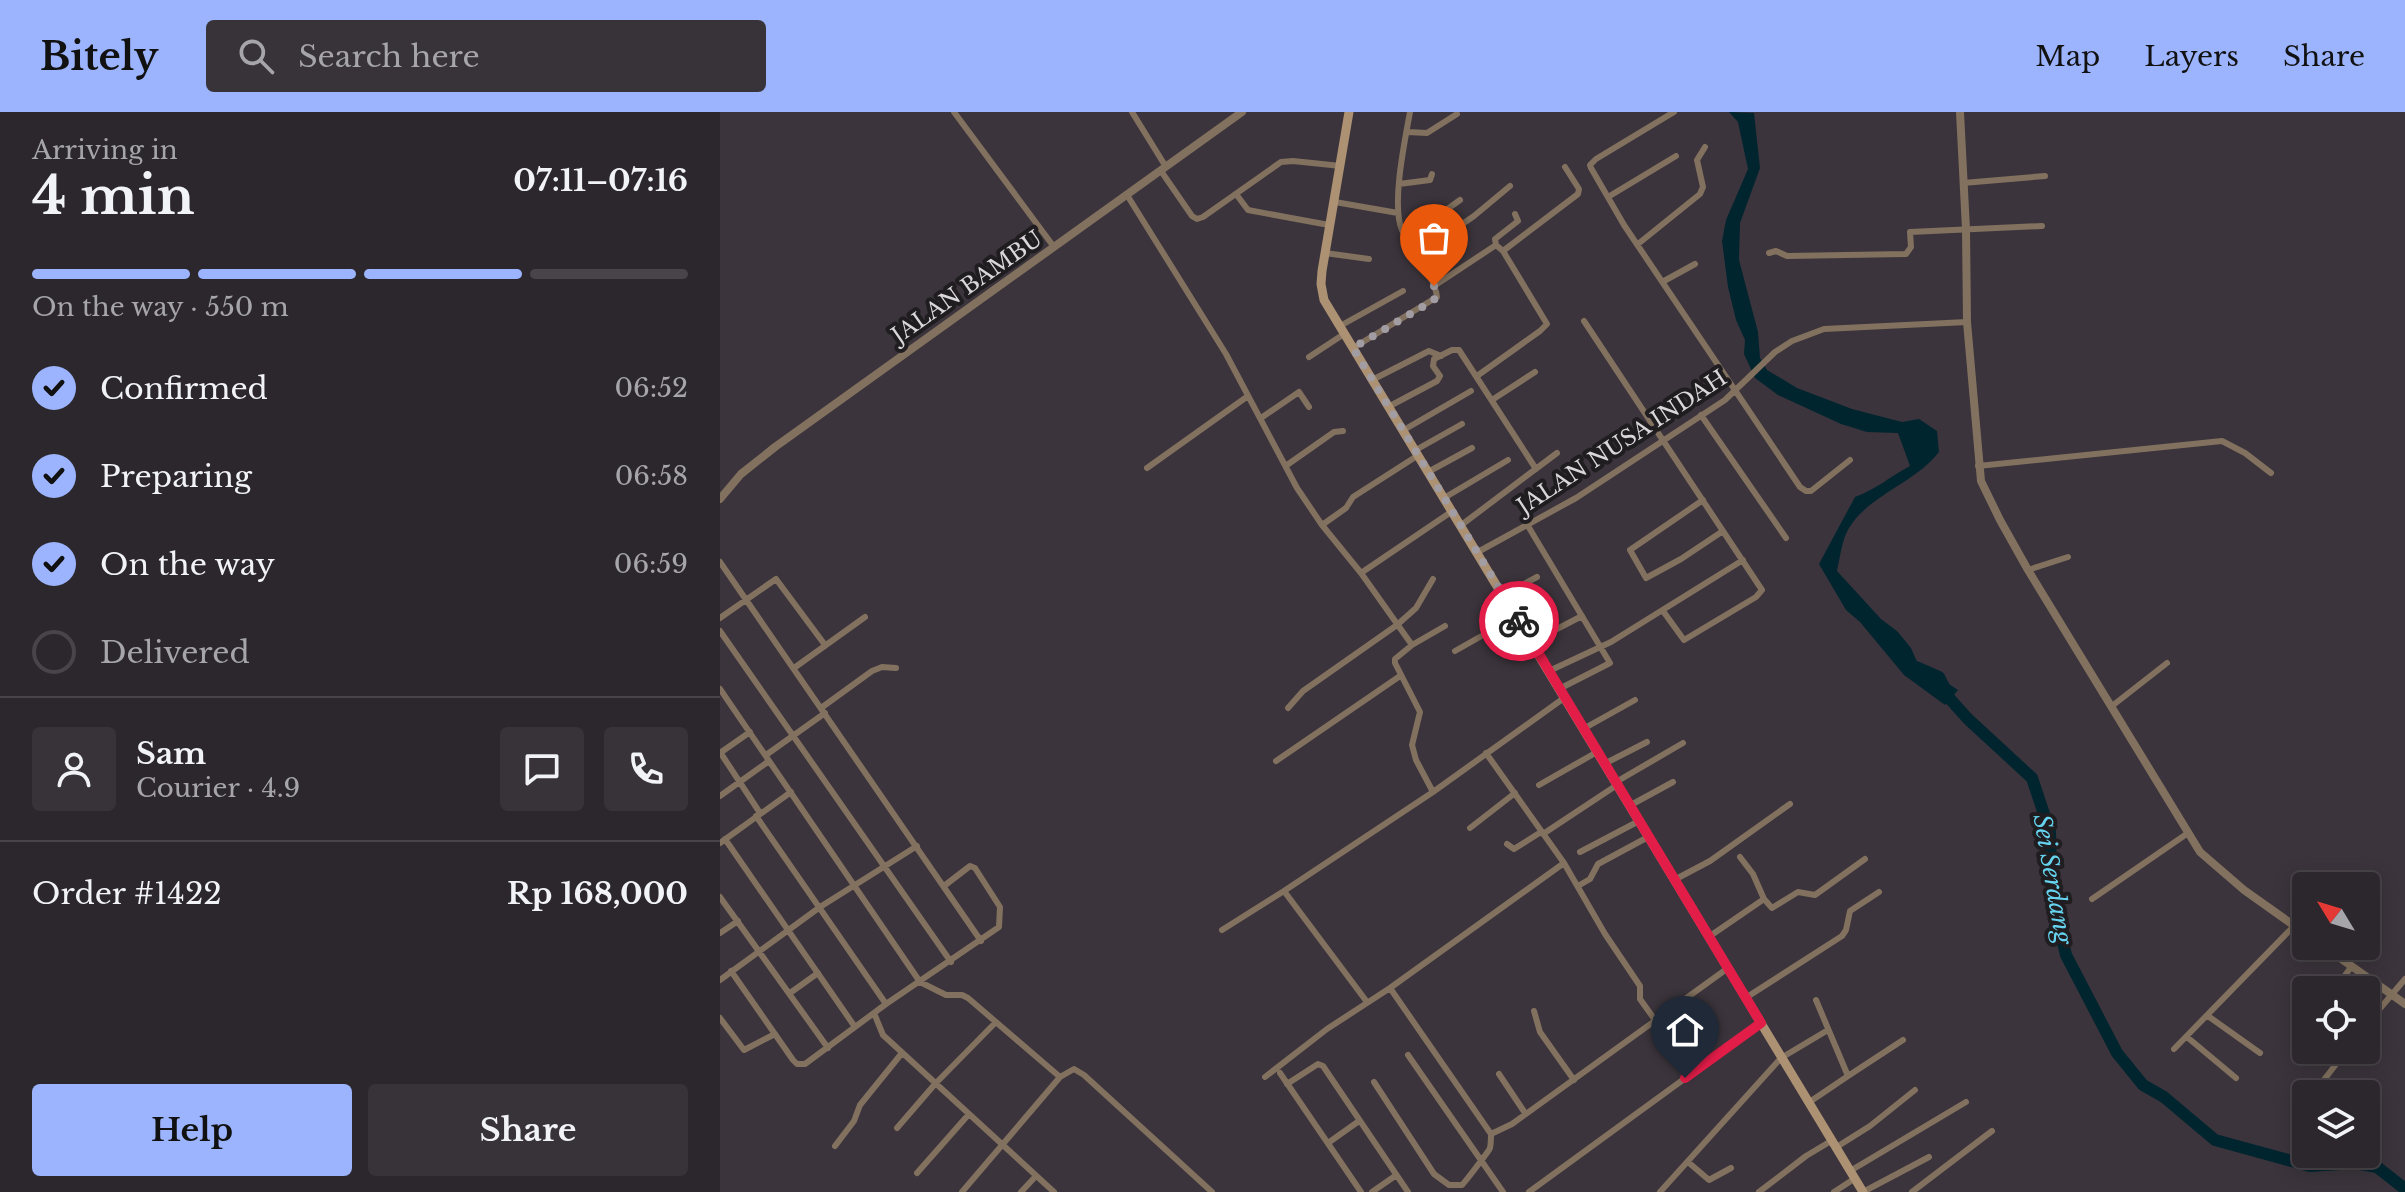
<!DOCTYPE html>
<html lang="en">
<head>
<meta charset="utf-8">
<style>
  :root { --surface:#2c272d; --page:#383339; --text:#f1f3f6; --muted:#a6a5aa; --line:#484449; --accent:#9cb4fd }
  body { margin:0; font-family:"Libre Baskerville",serif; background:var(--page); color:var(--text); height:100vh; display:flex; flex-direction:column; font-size:30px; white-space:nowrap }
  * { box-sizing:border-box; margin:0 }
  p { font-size:26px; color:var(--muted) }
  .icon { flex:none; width:44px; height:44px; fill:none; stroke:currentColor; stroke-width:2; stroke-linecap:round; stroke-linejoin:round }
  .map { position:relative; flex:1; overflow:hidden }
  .details { display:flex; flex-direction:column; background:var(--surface); width:720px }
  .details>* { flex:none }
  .needle { width:52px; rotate:308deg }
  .controls { position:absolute; left:1572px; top:760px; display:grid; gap:16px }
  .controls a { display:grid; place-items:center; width:88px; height:88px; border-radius:8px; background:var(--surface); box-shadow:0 4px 20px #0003,0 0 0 2px var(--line); font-size:40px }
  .pin { position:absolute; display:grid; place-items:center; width:68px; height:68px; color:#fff; margin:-82px -34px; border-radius:50% 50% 50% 0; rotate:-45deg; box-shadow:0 0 8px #0007 }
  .pin .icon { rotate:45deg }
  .courier { position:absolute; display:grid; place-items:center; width:80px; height:80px; margin:-40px; border:6px solid #e11d48; border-radius:50%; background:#fff; color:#222; box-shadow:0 2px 10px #0007 }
  .overview em { font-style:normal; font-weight:800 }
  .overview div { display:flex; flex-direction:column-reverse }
  .overview { display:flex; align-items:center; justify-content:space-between; height:136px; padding:0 32px }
  h1 { font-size:52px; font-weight:800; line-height:60px }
  .bar { display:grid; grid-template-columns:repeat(4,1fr); gap:12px 8px; align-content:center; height:96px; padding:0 32px }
  .bar i { height:10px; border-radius:6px; background:var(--line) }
  .bar .current { background:var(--accent) }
  .bar p { grid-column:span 4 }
  .line { display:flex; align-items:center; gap:20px; padding:0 32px; border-top:2px solid var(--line) }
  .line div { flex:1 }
  .round { display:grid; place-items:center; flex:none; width:84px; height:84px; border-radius:8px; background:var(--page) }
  ol { padding:0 32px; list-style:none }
  li { display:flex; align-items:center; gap:24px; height:88px }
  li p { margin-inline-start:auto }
  li .icon { padding:8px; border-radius:50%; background:var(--accent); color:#111; stroke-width:4 }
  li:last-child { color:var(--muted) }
  li i { width:44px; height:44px; border:4px solid var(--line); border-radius:50% }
  .cta { display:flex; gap:16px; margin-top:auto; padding:16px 32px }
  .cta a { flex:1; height:92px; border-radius:8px; background:var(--accent); color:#111; font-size:32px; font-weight:800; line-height:92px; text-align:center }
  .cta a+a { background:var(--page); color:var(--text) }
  header { display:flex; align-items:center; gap:48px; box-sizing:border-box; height:112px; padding:0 40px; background:var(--accent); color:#111 }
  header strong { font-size:38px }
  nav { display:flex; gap:44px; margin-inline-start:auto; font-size:28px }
  .search { width:560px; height:72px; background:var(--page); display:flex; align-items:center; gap:20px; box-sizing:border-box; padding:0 28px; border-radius:8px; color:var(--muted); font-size:30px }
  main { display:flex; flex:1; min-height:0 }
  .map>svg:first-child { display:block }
  .water { fill:#00252f }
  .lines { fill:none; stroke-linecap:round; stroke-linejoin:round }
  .river { stroke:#00252f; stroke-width:12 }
  .minor { stroke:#82715e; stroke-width:6 }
  .tertiary { stroke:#82715e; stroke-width:8 }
  .secondary { stroke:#ac9173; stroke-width:9 }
  .done { stroke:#a29da3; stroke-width:8; stroke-dasharray:0 14.4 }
  .route { stroke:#e11d48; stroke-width:10 }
  .labels { text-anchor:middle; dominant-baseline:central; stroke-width:8; stroke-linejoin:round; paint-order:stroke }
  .street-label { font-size:22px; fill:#dad6db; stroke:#201d20 }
  .water-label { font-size:24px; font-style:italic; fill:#66d4f0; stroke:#201d20 }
</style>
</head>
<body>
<header>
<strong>Bitely</strong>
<div class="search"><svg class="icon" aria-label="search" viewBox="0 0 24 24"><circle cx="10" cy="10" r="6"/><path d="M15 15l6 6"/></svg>Search here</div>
<nav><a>Map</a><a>Layers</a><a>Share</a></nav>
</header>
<main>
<section class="details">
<div class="overview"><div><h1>4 min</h1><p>Arriving in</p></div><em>07:11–07:16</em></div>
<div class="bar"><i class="current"></i><i class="current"></i><i class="current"></i><i></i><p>On the way · 550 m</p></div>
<ol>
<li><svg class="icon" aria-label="check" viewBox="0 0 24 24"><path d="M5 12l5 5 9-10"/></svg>Confirmed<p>06:52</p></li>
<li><svg class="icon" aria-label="check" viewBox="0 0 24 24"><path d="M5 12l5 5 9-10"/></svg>Preparing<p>06:58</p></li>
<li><svg class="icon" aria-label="check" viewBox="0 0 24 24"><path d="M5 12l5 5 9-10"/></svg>On the way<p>06:59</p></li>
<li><i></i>Delivered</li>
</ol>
<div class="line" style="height:144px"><a class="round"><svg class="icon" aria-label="person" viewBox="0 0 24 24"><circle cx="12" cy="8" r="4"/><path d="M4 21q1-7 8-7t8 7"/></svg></a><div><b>Sam</b><p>Courier · 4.9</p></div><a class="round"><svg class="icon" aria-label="chat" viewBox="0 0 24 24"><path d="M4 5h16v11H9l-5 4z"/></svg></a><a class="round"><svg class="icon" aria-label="phone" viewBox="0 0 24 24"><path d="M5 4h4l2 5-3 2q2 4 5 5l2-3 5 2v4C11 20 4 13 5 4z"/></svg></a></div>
<div class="line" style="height:104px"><div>Order #1422</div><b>Rp 168,000</b></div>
<div class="cta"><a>Help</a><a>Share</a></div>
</section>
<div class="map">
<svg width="1685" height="1080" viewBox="0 0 1685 1080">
  <rect width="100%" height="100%" fill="#3b343c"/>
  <!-- water -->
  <path class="water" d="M1009 0 1034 1 1040 56 1020 111 1019 148 1038 220 1040 246 1047 258 1077 276 1132 297 1182 310 1199 307 1217 319 1219 340C1194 372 1149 383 1129 416 1122 427 1120 446 1117 459L1161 507 1177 519 1191 536 1198 552 1238 578 1225 593 1184 563 1140 510 1126 498 1099 452 1135 385C1155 378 1171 364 1190 354L1178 321 1147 320 1121 312 1058 283 1035 266 1024 242 1025 228 1016 208 1008 175 1002 129 1006 108 1028 57 1018 10Z"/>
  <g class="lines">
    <!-- river -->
    <path class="river" d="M1196 555 1219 565 1230 587 1248 607 1312 666 1330 720 1331 762 1338 810 1346 843 1397 941 1423 973 1444 985 1495 1028 1590 1054 1635 1051 1657 1055 1685 1077"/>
    <!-- minor -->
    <path class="minor" d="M234 0 334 135
      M412 0 446 55
      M954 0 876 47 870 53 871 56 904 113 1080 375 1086 379H1091L1130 348
      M688 20 707 21 737 2
      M441 59 472 104 477 107 483 105 561 50 573 49 621 54
      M1243 71 1325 64
      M679 72 710 68 712 62
      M516 82 528 98 609 113
      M407 83 506 242 577 376 602 413 626 396 633 385 697 344
      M888 85 956 44
      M615 90 678 101
      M686 127 740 88
      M918 132 980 82 983 75 977 48 985 35
      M783 139 858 82 859 77 845 55
      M605 141 649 147
      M1049 141 1056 139 1067 144 1186 142 1191 135 1190 120 1322 114
      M696 144 754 104 790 74
      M944 169 975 152
      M714 174 776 133 775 127 798 109 795 102
      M864 209 1042 478 1036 485 964 528 943 499
      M620 214 683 179
      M633 236 717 185C714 161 691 140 682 118 671 93 685 28 690 0
      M589 245 624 222
      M757 264 820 219 827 212 783 139 776 133
      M652 268 709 239 721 244
      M772 288 815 260
      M668 295 717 269 720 264 713 254 714 247 732 238H739L816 357
      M981 303 1066 426
      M541 306 579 280 589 295
      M682 319 751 279
      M694 339 742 312
      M567 353 614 320 623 319
      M1258 354 1502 329 1525 341 1551 361
      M427 356 528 284
      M708 360 752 336
      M724 386 788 348
      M983 388 910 438 926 466 961 447 1003 419
      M602 413 641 461 692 533 725 514
      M740 414 837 341
      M808 414 890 551 839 577
      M756 441 856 386 1005 288 1055 240 1072 229 1104 217 1247 210
      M0 450 261 829
      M1308 458 1348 445
      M641 461 731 400
      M783 483 817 465
      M0 506 56 467 105 533
      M0 519 231 850
      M812 530 862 504
      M692 533 675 547V551L700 600 692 633 696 648 713 680
      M735 539 795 505
      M74 556 145 505
      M829 559 891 530 1023 448
      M0 577 200 870 226 883H242L248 886 340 965
      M1392 594 1447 551
      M101 596 152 559 162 555 176 556
      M568 596 583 579 677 513 696 496 713 467
      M863 617 915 588
      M0 640 40 701
      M0 641 30 620
      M766 641 844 751 885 822 920 874V887L935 908
      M46 643 105 601
      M556 649 680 564
      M884 652 927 630
      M896 670 963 631
      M819 673 877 640
      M0 684 49 649
      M909 694 953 670
      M36 704 166 892
      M750 716 795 681
      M823 722 897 673
      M5 727 135 915
      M0 731 71 680
      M787 732 794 737 821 720
      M860 740 919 709
      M954 768 990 749 1070 692
      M858 774 870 767 878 752 930 724
      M0 785 108 936
      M1044 787 1052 796 1078 780 1095 783 1145 747
      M1372 787 1468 721
      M502 818 564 779
      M0 821 18 809
      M990 824 1044 787 1033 762 1020 745
      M11 859 73 948 77 952H85L166 892 279 815 280 795 255 756 250 754 224 774
      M0 868 100 795 197 734
      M670 876 771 1022 792 1012 1008 856
      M1614 878 1632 854
      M70 881 98 861
      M1027 885 1122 824 1126 818 1130 799 1159 780
      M647 890 564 779 713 680 844 586
      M814 899 820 920 854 968
      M154 901 163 923 334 1080
      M1488 904 1540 941
      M0 906 24 938 55 922
      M1646 913 1685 867
      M1579 923 1586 915
      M1467 925 1516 966
      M1454 937 1574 814
      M688 943 783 1080
      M560 961 641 1080
      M779 962 805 1001
      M1128 964 1183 928
      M545 965 607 917 670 876 844 751
      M654 970 714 1062 729 1073H742C745 1070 769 1039 770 1036 771 1031 771 1027 771 1022
      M567 972 598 952 603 954 688 1080
      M1593 982 1627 938
      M1088 991 1128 964 1096 888
      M177 1016 215 972 275 911
      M608 1031 639 1009
      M115 1034 134 1009 140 993 182 941
      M1115 1036 1150 1014 1195 978
      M968 1050 989 1068 1011 1056
      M1130 1059 1246 990
      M197 1061 249 1002
      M242 1080 340 965 354 957 364 963 492 1080
      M301 1080 316 1064
      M652 1080 675 1064
      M809 1080 1041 911
      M940 1080 1061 946 1108 918
      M1039 1080 1086 1044 1111 1029
      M1114 1080 1134 1067
      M1143 1080 1209 1045
      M1192 1080 1272 1019"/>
    <!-- tertiary -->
    <path class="tertiary" d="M1240 0 1246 117 1247 210 1261 369 1280 408 1308 458 1480 740 1524 778 1586 822
      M0 387 21 362 55 335 522 0
      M1603 834 1685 892"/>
    <!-- secondary -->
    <path class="secondary" d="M629 0 602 159 601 172 604 188 1143 1080"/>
  </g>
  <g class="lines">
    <!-- done -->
    <path class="done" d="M714 174 717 181 714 188 633 236 799 509"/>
    <!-- route -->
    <path class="route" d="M799 509 1041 911 965 966"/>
  </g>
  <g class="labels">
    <!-- street labels -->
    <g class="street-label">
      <text transform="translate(247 175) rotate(-35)">JALAN BAMBU</text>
      <text transform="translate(902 330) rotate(-33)">JALAN NUSA INDAH</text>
    </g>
    <!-- water labels -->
    <g class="water-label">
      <text transform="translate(1333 767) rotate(80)">Sei Serdang</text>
    </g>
  </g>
</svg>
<div class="controls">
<a><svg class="needle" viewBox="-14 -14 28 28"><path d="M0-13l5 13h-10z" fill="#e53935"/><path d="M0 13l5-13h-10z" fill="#a6a5aa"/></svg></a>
<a><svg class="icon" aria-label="locate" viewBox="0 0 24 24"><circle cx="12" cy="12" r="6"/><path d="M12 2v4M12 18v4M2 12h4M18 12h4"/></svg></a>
<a><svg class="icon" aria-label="layers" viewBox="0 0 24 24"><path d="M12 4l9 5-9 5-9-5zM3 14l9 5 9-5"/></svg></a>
</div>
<div class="pin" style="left:714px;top:174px;background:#ea580c"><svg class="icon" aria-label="bag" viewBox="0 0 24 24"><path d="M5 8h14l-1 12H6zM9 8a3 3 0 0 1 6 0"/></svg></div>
<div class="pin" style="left:965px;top:966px;background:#1f2937"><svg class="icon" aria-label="home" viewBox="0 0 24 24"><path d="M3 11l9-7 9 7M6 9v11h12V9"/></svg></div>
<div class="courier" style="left:799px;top:509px"><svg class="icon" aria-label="bike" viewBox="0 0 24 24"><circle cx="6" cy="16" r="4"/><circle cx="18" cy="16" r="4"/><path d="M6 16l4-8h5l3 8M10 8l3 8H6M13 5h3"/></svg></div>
</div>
</main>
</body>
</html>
